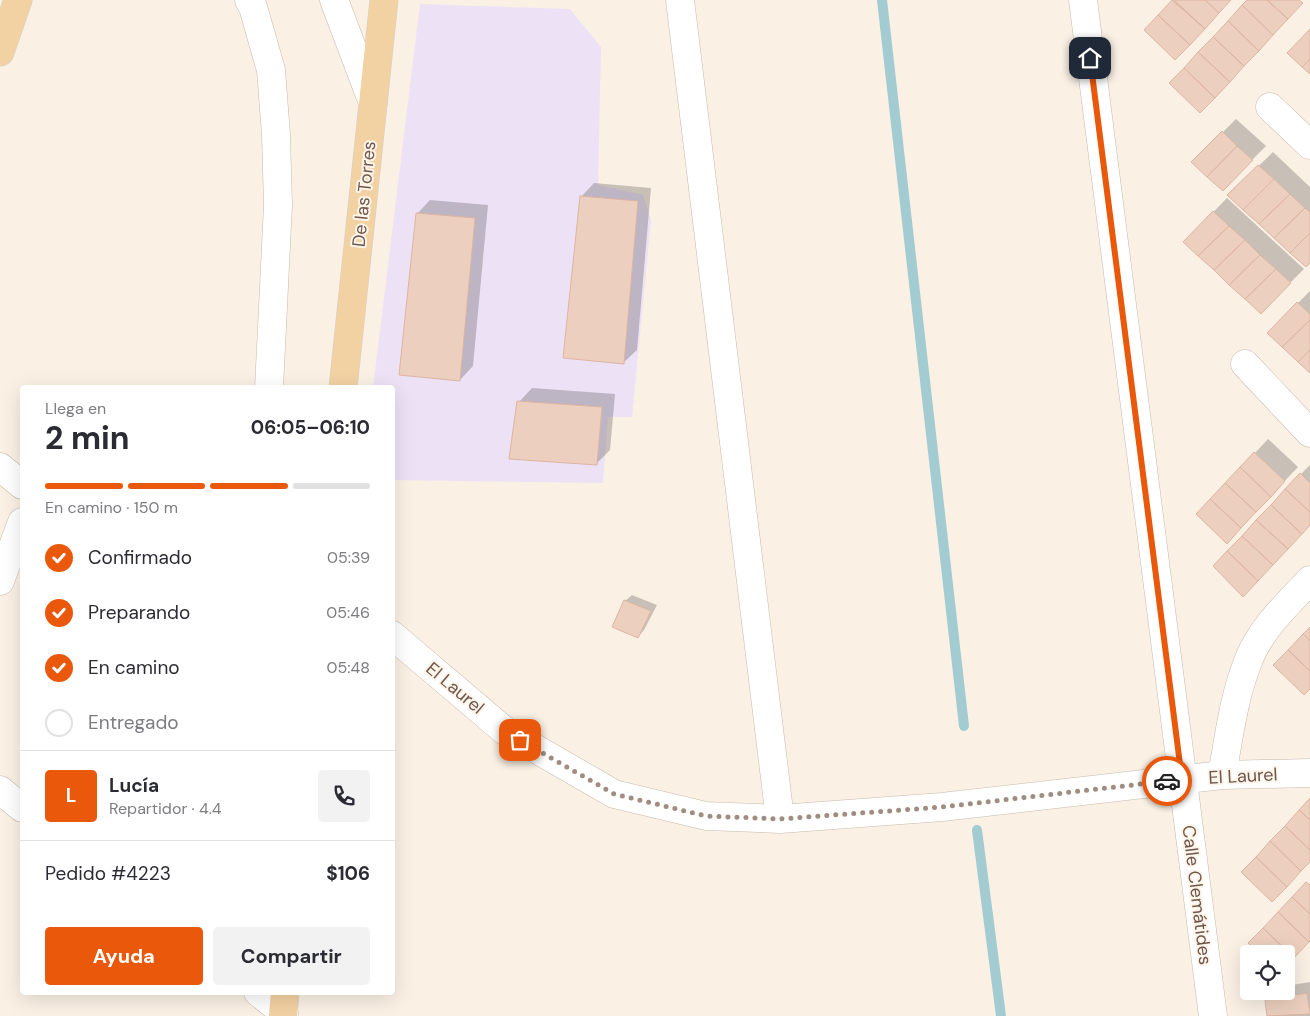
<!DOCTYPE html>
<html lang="es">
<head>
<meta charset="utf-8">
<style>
  :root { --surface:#fff; --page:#f2f2f3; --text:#2b2b33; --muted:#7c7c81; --line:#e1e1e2; --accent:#ea580c }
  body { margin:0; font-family:"DM Sans",sans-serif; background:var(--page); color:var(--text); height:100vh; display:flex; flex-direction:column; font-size:19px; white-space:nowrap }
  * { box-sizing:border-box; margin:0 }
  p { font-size:16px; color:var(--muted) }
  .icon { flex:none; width:28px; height:28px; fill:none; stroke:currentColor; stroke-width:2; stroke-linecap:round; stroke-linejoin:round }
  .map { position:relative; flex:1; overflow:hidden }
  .panel { position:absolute; left:20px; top:385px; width:375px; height:610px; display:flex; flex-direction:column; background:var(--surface); border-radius:5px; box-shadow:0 5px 20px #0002 }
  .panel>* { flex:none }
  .controls { position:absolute; left:1240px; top:945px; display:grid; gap:10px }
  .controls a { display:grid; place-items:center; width:55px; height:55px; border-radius:5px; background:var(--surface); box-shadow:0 5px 20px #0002; font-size:25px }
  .pin { position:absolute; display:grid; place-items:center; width:42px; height:42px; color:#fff; margin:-21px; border-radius:10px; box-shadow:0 2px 8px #0006 }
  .courier { position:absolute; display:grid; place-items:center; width:50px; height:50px; margin:-25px; border:4px solid #ea580c; border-radius:50%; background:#fff; color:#222; box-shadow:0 1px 6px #0007 }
  .head em { font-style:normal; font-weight:700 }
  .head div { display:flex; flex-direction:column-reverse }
  .head { display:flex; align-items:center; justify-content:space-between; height:85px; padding:0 25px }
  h1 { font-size:32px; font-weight:700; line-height:38px }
  .bar { display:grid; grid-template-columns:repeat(4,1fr); gap:8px 5px; align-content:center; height:60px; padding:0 25px }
  .bar i { height:6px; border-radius:4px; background:var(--line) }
  .bar .active { background:var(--accent) }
  .bar p { grid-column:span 4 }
  .line { display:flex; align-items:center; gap:12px; padding:0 25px; border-top:1px solid var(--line) }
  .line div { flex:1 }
  .round { display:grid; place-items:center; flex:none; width:52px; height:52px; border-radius:5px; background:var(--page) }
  ol { padding:0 25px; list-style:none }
  li { display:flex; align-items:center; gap:15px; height:55px }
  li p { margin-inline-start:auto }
  li .icon { padding:5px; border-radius:50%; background:var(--accent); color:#fff; stroke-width:4 }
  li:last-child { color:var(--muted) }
  li i { width:28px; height:28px; border:2px solid var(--line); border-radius:50% }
  .cta { display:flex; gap:10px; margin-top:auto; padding:10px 25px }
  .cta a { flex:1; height:58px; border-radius:5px; background:var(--accent); color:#fff; font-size:20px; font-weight:700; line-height:58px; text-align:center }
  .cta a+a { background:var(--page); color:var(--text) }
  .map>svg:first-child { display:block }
  .education { fill:#ede1f6 }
  .shadow { fill:#0003 }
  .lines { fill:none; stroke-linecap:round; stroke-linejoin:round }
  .stream { stroke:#a2ccd2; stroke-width:10 }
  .building { fill:#eccfbe; stroke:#ddb5a1 }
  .minor-casing { stroke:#c9b8ac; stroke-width:29 }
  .major-casing { stroke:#d7d0cd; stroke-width:29 }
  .minor { stroke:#fff; stroke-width:28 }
  .major { stroke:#f2d1a3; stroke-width:28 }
  .done { stroke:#a08d81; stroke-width:5; stroke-dasharray:0 9 }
  .route { stroke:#ea580c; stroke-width:6 }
  .labels { text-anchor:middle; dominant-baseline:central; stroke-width:4; stroke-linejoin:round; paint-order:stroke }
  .street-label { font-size:18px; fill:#6f574c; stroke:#fdf4ea }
</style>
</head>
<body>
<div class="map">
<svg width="1310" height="1016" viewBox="0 0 1310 1016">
  <rect width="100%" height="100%" fill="#faf0e4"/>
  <!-- education -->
  <path class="education" d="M420 4 570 9 601 47 598 185 643 195 651 220 632 417H608L603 483 393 480 392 388H373Z"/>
  <!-- shadow -->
  <path class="shadow" d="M1174 0H1230L1188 45 1146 30Z
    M1236 119 1266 146 1223 189 1193 162Z
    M1273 152 1310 187V261L1229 195Z
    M594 183 651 188 637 350 623 363 581 197Z
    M1227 198 1304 269 1261 312 1184 242Z
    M430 200 488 205 473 366 460 380 417 214Z
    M1310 291V371L1268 333Z
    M532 388 615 394 610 450 596 464 519 402Z
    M1268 439 1298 467 1227 542 1198 514Z
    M1310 465V524L1301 474Z
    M632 595 657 605 644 630 638 637 625 601Z
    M1310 982V1016H1268L1266 1000 1275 991H1286V986Z"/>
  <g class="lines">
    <!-- stream -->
    <path class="stream" d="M882 0 964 726
      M977 830 1001 1016"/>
  </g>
  <!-- building -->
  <path class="building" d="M1172 0 1205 29 1190 45 1158 15Z
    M1174 0H1205L1219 13 1205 29Z
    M1205 0H1231L1219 13Z
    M1247 0H1267L1288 19 1273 35 1242 5Z
    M1267 0H1299L1303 3 1288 19Z
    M1242 5 1273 35 1259 51 1228 21Z
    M1158 15 1190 45 1175 60 1144 30Z
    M1228 21 1259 51 1244 66 1213 37Z
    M1310 29V59L1302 67 1287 53Z
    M1213 37 1244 66 1230 82 1198 52Z
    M1198 52 1230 82 1215 98 1184 68Z
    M1310 59V74L1302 67Z
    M1184 68 1215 98 1200 113 1169 83Z
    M1222 131 1237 146 1207 177 1191 162Z
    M1237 146 1253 160 1223 191 1207 177Z
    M1258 165 1274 179 1243 210 1227 195Z
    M1274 179 1290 194 1259 224 1243 210Z
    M1290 194 1305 208 1274 238 1259 224Z
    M580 196 638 201 624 364 563 358Z
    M1305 208 1310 212V233L1290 253 1274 238Z
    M1213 211 1229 226 1198 256 1183 242Z
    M416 213 475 218 460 381 399 375Z
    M1229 226 1245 240 1214 270 1198 256Z
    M1310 233V263L1306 267 1290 253Z
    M1245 240 1260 255 1229 285 1214 270Z
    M1260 255 1276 269 1245 299 1229 285Z
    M1276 269 1291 283 1261 314 1245 299Z
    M1297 302 1310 314V320L1282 347 1267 333Z
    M1310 320V350L1298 362 1282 347Z
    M1310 350V373L1298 362Z
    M517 401 602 407 597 465 509 459Z
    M1254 452 1285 481 1271 497 1240 467Z
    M1240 467 1271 497 1256 512 1225 483Z
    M1300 473 1310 483V512L1285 489Z
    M1225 483 1256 512 1241 528 1210 499Z
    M1285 489 1310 512V525L1302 534 1271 505Z
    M1210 499 1241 528 1227 544 1196 514Z
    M1271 505 1302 534 1288 549 1256 520Z
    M1256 520 1288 549 1273 565 1242 536Z
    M1242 536 1273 565 1258 581 1227 551Z
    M1227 551 1258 581 1243 597 1213 566Z
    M624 600 651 611 638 638 612 627Z
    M1310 627V641L1303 634Z
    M1303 634 1310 641V671L1288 650Z
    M1288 650 1310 671V689L1304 695 1273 665Z
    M1310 798V820L1299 810Z
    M1299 810 1310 820V850L1285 826Z
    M1285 826 1310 850V862L1301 871 1270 841Z
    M1270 841 1301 871 1287 887 1256 857Z
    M1256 857 1287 887 1272 902 1241 872Z
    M1306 882 1310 885V914L1292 897Z
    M1292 897 1310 914V941L1309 942 1278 912Z
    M1278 912 1309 942 1294 958 1263 928Z
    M1263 928 1294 958 1286 966V954H1259L1248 943Z
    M1307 993 1310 1014 1267 1016 1265 1000Z"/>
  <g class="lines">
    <defs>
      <path id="minor" d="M249 0 253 7 271 70 276 135 278 205 269 388
        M334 0 373 103
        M680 0 780 819
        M1083 0 1213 1016
        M1270 107 1310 145
        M1245 364 1310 433
        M0 467 22 485
        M0 581 22 522
        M392 635 505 731 614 794 706 816 780 819 942 807 1222 775 1310 773
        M1222 775C1229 737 1234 695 1249 659 1261 628 1288 604 1310 580
        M0 790 22 808
        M258 992 284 1013"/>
      <path id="major" d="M0 52 18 0
        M343 388 384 0
        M283 1016 285 992"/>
    </defs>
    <!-- minor casing -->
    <use href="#minor" class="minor-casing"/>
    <!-- major casing -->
    <use href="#major" class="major-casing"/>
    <!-- minor -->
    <use href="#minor" class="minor"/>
    <!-- major -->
    <use href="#major" class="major"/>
  </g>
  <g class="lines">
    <!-- done -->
    <path class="done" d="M520 740 614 794 706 816 780 819 942 807 1167 781"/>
    <!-- route -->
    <path class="route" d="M1090 58 1182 780 1167 781"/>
  </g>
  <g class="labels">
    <!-- street labels -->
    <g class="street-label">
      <text transform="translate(364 194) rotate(-84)">De las Torres</text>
      <text transform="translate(455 688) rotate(40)">El Laurel</text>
      <text transform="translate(1243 776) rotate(-3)">El Laurel</text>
      <text transform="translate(1197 895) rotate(83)">Calle Clemátides</text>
    </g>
  </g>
</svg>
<div class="controls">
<a><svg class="icon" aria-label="locate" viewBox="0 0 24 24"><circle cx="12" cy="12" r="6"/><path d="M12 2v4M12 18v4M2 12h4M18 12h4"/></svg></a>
</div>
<div class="pin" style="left:520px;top:740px;background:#ea580c"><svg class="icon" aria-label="bag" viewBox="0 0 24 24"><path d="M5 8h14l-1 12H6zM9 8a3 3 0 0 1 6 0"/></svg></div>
<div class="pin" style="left:1090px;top:58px;background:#1f2937"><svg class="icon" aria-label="home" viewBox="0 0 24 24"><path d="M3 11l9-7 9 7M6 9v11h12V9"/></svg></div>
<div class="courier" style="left:1167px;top:781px"><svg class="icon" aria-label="car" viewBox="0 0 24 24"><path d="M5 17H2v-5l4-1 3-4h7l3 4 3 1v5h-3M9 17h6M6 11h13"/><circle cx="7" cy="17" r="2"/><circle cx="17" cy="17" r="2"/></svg></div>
<section class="panel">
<div class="head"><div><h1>2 min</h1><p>Llega en</p></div><em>06:05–06:10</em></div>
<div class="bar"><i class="active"></i><i class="active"></i><i class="active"></i><i></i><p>En camino · 150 m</p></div>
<ol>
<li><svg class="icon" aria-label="check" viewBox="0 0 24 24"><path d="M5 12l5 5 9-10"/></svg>Confirmado<p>05:39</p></li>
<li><svg class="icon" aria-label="check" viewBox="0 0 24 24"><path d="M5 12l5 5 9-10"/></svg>Preparando<p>05:46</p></li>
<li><svg class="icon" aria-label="check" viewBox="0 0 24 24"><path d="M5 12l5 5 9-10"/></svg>En camino<p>05:48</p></li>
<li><i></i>Entregado</li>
</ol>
<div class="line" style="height:90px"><b class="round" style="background:var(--accent);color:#fff">L</b><div><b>Lucía</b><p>Repartidor · 4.4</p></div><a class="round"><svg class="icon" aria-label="phone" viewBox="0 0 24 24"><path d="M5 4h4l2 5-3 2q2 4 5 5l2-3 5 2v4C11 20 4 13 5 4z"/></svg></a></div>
<div class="line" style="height:65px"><div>Pedido #4223</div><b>$106</b></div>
<div class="cta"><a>Ayuda</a><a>Compartir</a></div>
</section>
</div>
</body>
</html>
